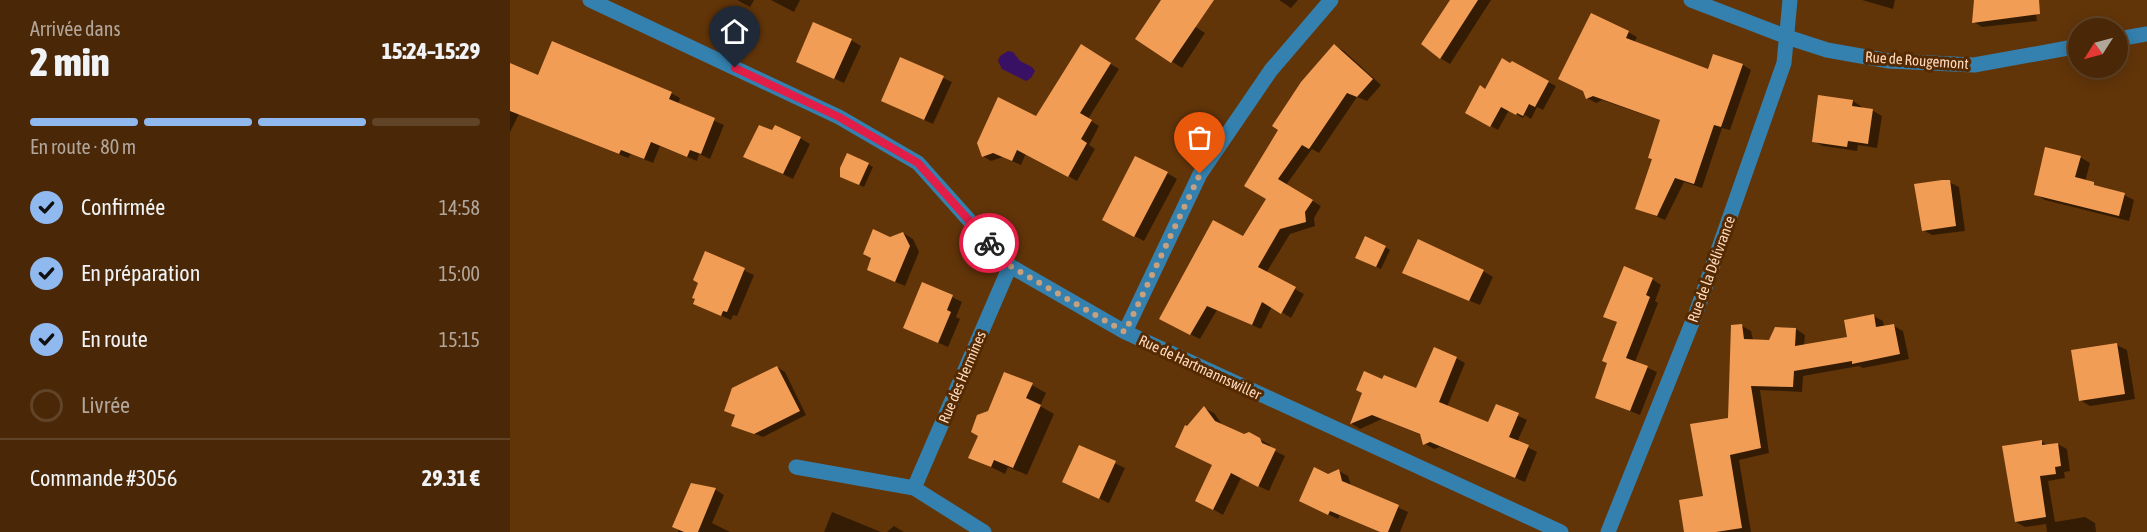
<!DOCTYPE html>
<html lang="fr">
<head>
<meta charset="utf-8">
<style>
  :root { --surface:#4a2807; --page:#513011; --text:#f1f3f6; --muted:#b2a69b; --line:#614428; --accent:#90b9f0 }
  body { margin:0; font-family:"Asap Condensed",sans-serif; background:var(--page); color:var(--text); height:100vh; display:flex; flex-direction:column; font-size:22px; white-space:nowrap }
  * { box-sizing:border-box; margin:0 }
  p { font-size:20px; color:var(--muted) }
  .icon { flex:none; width:33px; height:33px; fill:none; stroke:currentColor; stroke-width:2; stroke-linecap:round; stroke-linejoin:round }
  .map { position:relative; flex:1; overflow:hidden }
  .drawer { display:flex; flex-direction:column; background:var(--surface); width:510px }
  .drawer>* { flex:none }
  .needle { width:39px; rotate:234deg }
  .buttons { position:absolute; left:1558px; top:18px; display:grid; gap:12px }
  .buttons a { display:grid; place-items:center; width:60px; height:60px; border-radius:50%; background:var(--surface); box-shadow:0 3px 15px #0003,0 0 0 2px var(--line); font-size:30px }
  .pin { position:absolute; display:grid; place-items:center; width:51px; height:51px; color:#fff; margin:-62px -26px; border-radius:50% 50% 50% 0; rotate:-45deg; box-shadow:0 0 6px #0007 }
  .pin .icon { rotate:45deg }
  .courier { position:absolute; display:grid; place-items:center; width:60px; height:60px; margin:-30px; border:4px solid #e11d48; border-radius:50%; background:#fff; color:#222; box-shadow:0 2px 8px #0007 }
  .summary em { font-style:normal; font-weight:800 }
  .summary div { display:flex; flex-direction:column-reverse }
  .summary { display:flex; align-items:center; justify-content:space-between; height:102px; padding:0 30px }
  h1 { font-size:39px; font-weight:800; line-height:45px }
  .bar { display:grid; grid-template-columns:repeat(4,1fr); gap:9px 6px; align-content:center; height:72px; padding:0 30px }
  .bar i { height:8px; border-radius:4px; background:var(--line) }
  .bar .on { background:var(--accent) }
  .bar p { grid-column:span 4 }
  .line { display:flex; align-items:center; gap:15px; padding:0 30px; border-top:2px solid var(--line) }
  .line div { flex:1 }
  ol { padding:0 30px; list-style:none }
  li { display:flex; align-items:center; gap:18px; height:66px }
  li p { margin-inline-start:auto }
  li .icon { padding:6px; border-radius:50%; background:var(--accent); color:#111; stroke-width:4 }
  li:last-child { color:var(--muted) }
  li i { width:33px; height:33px; border:3px solid var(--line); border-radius:50% }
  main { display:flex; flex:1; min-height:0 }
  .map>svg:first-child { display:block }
  .water { fill:#381164 }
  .shadow { fill:#0007 }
  .building { fill:#f29d56 }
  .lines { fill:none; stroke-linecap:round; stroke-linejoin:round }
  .minor { stroke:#3480ae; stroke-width:15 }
  .done { stroke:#c6a07f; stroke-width:6; stroke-dasharray:0 10.8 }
  .route { stroke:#e11d48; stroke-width:8 }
  .labels { text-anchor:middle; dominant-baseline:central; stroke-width:6; stroke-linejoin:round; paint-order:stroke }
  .street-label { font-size:15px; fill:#fcd9bf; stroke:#562a00 }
</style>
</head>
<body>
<main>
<section class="drawer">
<div class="summary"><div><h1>2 min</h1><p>Arrivée dans</p></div><em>15:24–15:29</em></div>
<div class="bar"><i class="on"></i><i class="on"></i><i class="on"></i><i></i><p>En route · 80 m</p></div>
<ol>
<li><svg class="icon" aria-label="check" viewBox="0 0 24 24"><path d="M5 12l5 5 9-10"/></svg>Confirmée<p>14:58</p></li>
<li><svg class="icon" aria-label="check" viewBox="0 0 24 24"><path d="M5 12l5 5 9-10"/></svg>En préparation<p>15:00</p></li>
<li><svg class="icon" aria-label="check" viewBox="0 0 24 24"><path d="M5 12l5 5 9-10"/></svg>En route<p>15:15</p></li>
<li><i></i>Livrée</li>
</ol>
<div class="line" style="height:78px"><div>Commande #3056</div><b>29.31 €</b></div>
</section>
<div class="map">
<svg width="1637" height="532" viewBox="0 0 1637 532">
  <rect width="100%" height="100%" fill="#623509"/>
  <!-- water -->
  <path class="water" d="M498 51 503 52 510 61 522 67 525 71 521 78 516 81 492 69 488 61 490 56Z"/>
  <!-- shadow -->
  <path class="shadow" d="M227 0H244L240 7Z
    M261 0H290L284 12Z
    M769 0H788L781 8Z
    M942 0H981L940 64 930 58Z
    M1352 0H1385L1383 9Z
    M1466 0H1524L1527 21 1472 27 1464 22Z
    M660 10 695 33 672 68 627 39Z
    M1118 32 1127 37 1124 43 1199 70 1233 65 1241 70 1220 130 1212 128 1192 188 1174 182 1155 220 1127 208 1143 159 1152 121 1092 100 1086 103 1077 98Z
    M341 40 351 46 334 83 288 62Z
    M571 46 609 69 578 119 589 126 579 145 585 149 567 181 516 153 511 165 493 157 481 161 473 156 526 118Z
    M825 46 834 51 871 85 857 101 847 97 809 153 802 149 776 185 811 206 804 218 805 226 780 234 756 273 794 294 781 318 762 306 751 329 707 310 690 339 660 324 734 238 758 198Z
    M391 59 442 82 423 124 381 105Z
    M1002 63 1046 86 1033 110 1027 107 1021 119 1015 115 1013 118 999 110 988 130 957 113Z
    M0 66 28 77 161 93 170 98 168 105 214 125 200 159 189 154 187 161 150 146 143 163 121 154 118 158 9 114 0 132Z
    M1343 101 1352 107V109L1362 110 1372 116 1367 148 1348 145 1347 151 1313 146 1303 141Z
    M290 138 300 144 283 179 245 161Z
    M1570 157 1580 163 1575 182 1593 189 1614 195 1624 200 1619 221 1535 200 1525 194Z
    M358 164 363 167 354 187 337 179Z
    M657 173 667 179 634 241 603 225Z
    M1439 182 1449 187 1455 231 1422 235 1413 230Z
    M393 233 403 239 409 252 395 286 369 275 380 238Z
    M875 247 880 250 871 269 852 260Z
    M196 253 244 275 227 316 223 315 221 320 185 304Z
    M973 271 983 277 970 305 904 278Z
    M1142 279 1151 285 1145 301 1148 303 1125 362 1147 372 1130 415 1087 398 1099 363 1108 323 1095 316Z
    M442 297 452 302 446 317 450 319 438 347 395 328Z
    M1364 316 1373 321 1374 327 1384 326 1393 331 1399 359 1353 368 1349 366 1293 376 1292 392 1250 390 1259 453 1229 460 1241 532H1176L1194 497 1219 419 1232 326 1241 331 1243 340 1260 341 1286 329 1295 335 1294 346 1339 338Z
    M1607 345 1617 350 1625 399 1580 406 1570 400Z
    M946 358 955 363 937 407 979 424 987 406 1017 420 1007 442 1027 452 1015 482 930 447 924 449 915 444 911 435 872 419 850 429 842 424 853 393 873 381 907 390Z
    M267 367 275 372 296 415 253 437 223 425 226 416 216 410Z
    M522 385 536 393 530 406 544 414 517 475 498 467 495 474 460 457 480 412Z
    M694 408 704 413 713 426 734 435 749 439 760 445 761 449 775 456 759 491 731 478 713 515 687 500 704 465 678 428Z
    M1531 441 1539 446 1548 444 1557 449 1560 471 1554 472 1555 478 1538 481 1545 522 1575 517 1585 523 1586 532H1537L1536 524 1515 527 1506 522Z
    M569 447 615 468 599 503 563 486Z
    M829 471 838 476 841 486 898 512 890 532H870L830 515 828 519 800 506 818 476Z
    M181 485 206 490 214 495 202 523 220 532H168Z
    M322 512 371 532H314Z
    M384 526 394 532H377Z"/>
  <!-- building -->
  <path class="building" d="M651 0H704L661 63 625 39Z
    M940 0H968L930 59 911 44Z
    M1464 0H1529L1530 14 1462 23Z
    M1081 13 1119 31 1116 38 1198 69 1203 54 1233 64 1211 127 1204 125 1184 184 1165 178 1147 216 1125 209 1142 159 1138 158 1150 120 1083 96 1076 99 1073 91 1048 79Z
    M303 22 342 39 324 79 286 62Z
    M42 41 162 92 159 99 205 118 191 154 180 150 177 157 141 142 134 159 111 150 109 154 0 111V63L28 75Z
    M571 44 601 63 570 113 582 120 571 139 577 143 558 177 507 150 502 161 483 153 472 157 467 143 488 97 526 116Z
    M824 44 863 79 847 97 837 93 799 149 792 145 768 179 803 200 795 212 796 222 770 229 748 267 786 287 771 314 752 302 742 325 697 306 680 335 649 319 703 220 733 236 756 199 734 186 768 130 762 126 791 82Z
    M390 57 434 76 414 120 371 101Z
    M992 58 1000 63 1002 61 1039 81 1025 107 1019 104 1013 116 1007 113 1006 115 991 107 980 127 955 113 970 85 975 89Z
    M1308 95 1343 100 1342 106 1363 109 1358 144 1338 141 1337 147 1302 142Z
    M249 125 262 130 265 125 291 137 273 174 233 157Z
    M1535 147 1571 156 1565 177 1584 182V185L1615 193 1609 216 1524 195Z
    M337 153 359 163 349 185 330 177V168Z
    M625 156 658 172 624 237 592 220Z
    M1432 180H1440L1446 226 1412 231 1404 184Z
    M363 229 380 237 393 232 400 246 385 282 357 270 361 258 353 254Z
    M855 236 876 246 866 267 845 258Z
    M908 239 974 270 959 301 892 273Z
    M195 251 235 268 217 312 213 311 211 316 183 304 185 299 182 298 188 283 183 280Z
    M1114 266 1143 278 1136 295 1140 297 1116 358 1138 366 1120 411 1085 398 1097 363 1092 361 1107 322 1093 317Z
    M412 282 443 295 437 310 441 312 428 343 393 328Z
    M1364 314 1366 327 1384 324 1390 354 1342 364V361L1284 371 1283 387 1241 386 1251 448 1220 455 1232 528 1206 532H1174L1169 500 1193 496 1180 424 1218 418 1221 325 1232 324 1234 339 1259 340 1265 327 1286 328 1285 346 1337 337 1334 320Z
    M1607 343 1615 394 1569 401 1561 350Z
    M924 347 947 357 929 402 978 422 986 404 1009 413 999 437 1019 445 1005 478 920 442 913 445 910 434 862 415 840 424 852 393 846 390 854 371 872 379 874 375 906 388Z
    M267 366 290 411 244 434 221 426 225 415 214 411 222 388Z
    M494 372 523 383 516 398 531 405 503 468 484 460 481 467 458 458 468 436 461 432 467 415 478 411Z
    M694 406 705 421 734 434 739 432 750 438 752 443 766 449 748 487 721 473 703 510 685 501 702 465 665 447 675 425 677 426Z
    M1532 440V445L1548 443 1551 466 1545 467 1546 474 1530 476 1536 517 1505 522 1492 446Z
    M569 445 606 461 589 499 552 482Z
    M804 467 818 474 829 469 832 481 889 505 878 532H870L820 511 818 515 789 501Z
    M181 483 206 488 188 532H174L162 527Z"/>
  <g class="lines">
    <!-- minor -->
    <path class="minor" d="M80 0 329 117 408 163 500 266 615 332 1051 532
      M1181 0 1277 37 1317 50 1379 61 1464 65 1569 46
      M1608 39 1637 34
      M615 332 690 174 761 70 821 0
      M286 467 404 488 474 532
      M404 488 500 266
      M1098 532 1186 313 1274 63 1280 0"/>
  </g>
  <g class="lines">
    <!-- done -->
    <path class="done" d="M479 243 500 266 615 332 690 174"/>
    <!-- route -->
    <path class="route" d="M225 68 329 117 408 163 479 243"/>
  </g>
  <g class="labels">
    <!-- street labels -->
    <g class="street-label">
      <text transform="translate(1407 60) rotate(4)">Rue de Rougemont</text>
      <text transform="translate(1201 269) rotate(-70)">Rue de la Délivrance</text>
      <text transform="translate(690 367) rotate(25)">Rue de Hartmannswiller</text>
      <text transform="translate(452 377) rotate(-67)">Rue des Hermines</text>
    </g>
  </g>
</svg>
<div class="buttons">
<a><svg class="needle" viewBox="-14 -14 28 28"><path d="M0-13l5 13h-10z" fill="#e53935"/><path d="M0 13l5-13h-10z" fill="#b2a69b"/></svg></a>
</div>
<div class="pin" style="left:690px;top:174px;background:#ea580c"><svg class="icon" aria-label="bag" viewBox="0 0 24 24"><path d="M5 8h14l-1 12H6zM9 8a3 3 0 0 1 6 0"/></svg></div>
<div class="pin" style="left:225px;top:68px;background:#1f2937"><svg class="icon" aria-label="home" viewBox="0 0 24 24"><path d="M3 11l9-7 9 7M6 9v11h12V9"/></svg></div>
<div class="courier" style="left:479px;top:243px"><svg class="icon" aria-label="bike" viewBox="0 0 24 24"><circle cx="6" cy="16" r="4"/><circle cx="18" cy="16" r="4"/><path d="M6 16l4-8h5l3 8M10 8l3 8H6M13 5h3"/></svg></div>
</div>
</main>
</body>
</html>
